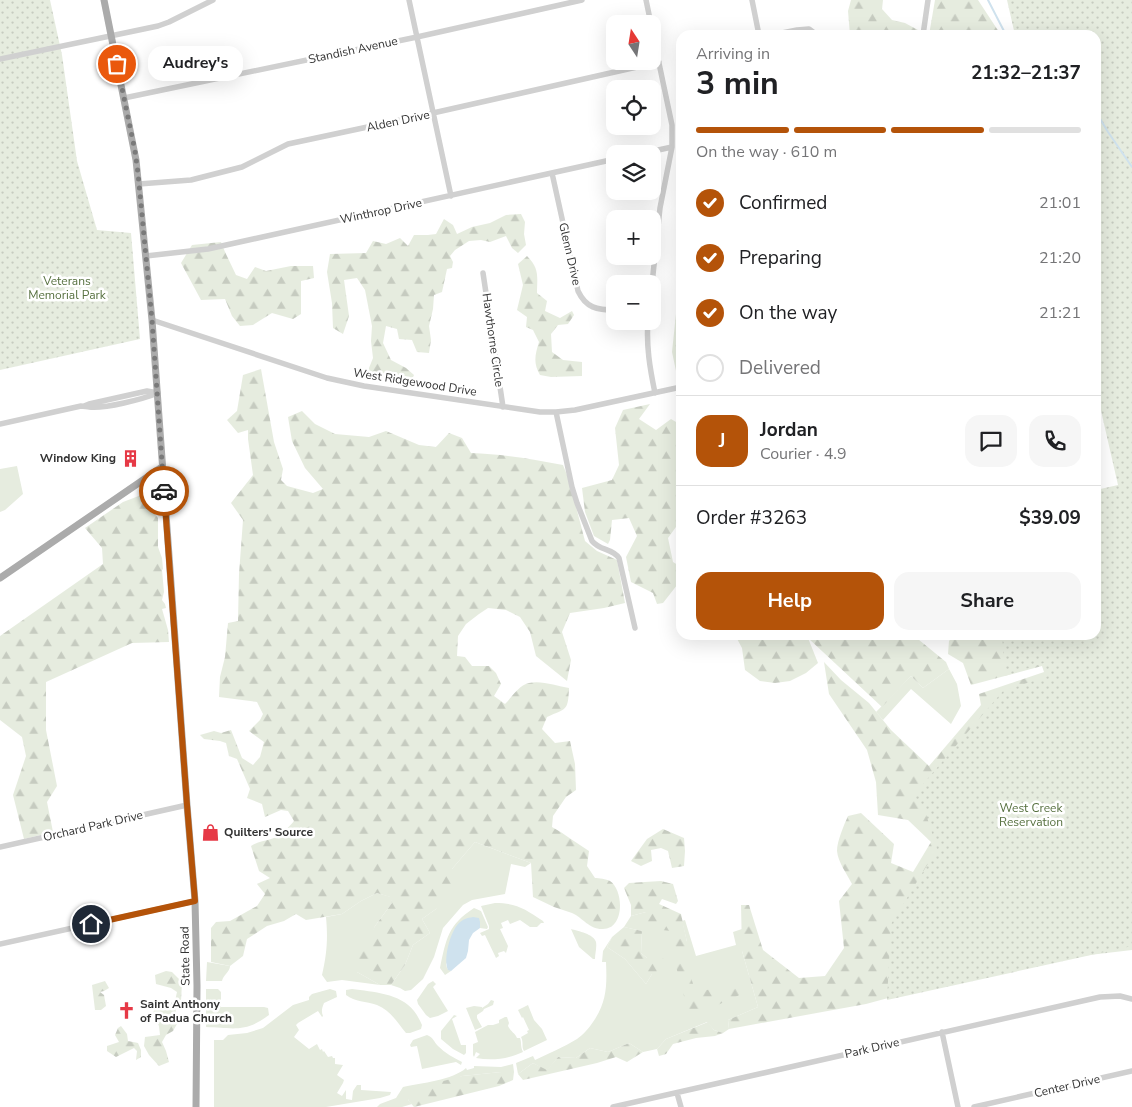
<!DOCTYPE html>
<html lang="en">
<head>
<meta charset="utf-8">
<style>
  :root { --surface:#fff; --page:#f6f6f6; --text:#202124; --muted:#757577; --line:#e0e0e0; --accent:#b45309 }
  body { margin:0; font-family:"Nunito Sans",sans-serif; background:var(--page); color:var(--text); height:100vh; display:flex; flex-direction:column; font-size:19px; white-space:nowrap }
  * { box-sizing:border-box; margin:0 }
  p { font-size:16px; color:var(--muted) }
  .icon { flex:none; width:28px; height:28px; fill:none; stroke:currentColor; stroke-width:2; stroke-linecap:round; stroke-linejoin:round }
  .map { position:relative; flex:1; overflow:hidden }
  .panel { position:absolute; left:676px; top:30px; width:425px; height:610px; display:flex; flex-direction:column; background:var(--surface); border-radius:15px; box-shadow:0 5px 20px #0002 }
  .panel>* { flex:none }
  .needle { width:32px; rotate:348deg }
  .tools { position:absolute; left:606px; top:15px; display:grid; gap:10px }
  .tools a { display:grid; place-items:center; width:55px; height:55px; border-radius:10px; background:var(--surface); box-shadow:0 5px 20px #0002; font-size:25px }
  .pin { position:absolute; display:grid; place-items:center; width:42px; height:42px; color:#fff; margin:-21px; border:2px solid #fff; border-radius:50%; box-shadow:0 1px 5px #0007 }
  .courier { position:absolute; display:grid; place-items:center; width:50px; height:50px; margin:-25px; border:4px solid #b45309; border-radius:50%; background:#fff; color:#222; box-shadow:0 1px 6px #0007 }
  .bubble { position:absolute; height:35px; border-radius:15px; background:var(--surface); box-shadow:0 5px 20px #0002; font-size:16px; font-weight:700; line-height:35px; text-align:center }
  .overview em { font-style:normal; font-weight:700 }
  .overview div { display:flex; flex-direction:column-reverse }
  .overview { display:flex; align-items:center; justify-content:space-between; height:85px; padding:0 20px }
  h1 { font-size:32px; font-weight:700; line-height:38px }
  .bar { display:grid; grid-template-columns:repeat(4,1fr); gap:8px 5px; align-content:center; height:60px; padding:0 20px }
  .bar i { height:6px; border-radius:4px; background:var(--line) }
  .bar .current { background:var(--accent) }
  .bar p { grid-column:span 4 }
  .line { display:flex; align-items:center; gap:12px; padding:0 20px; border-top:1px solid var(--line) }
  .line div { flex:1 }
  .round { display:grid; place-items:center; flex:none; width:52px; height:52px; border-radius:15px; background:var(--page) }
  ol { padding:0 20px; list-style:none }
  li { display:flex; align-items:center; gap:15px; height:55px }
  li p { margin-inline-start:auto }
  li .icon { padding:5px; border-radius:50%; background:var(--accent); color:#fff; stroke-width:4 }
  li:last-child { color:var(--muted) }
  li i { width:28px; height:28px; border:2px solid var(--line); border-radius:50% }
  .cta { display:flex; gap:10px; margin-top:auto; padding:10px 20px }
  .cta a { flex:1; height:58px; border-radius:15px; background:var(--accent); color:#fff; font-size:20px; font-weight:700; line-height:58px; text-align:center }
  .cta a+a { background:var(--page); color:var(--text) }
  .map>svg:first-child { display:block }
  .grass { fill:#e6ecdf }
  .forest { fill:url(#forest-firs) }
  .park { fill:url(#park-dots) }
  .water { fill:#cfe2ee }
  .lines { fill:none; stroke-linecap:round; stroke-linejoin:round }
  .stream { stroke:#cfe2ee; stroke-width:2 }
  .minor { stroke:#d0d0d0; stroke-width:5.5 }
  .major { stroke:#ababab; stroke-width:7 }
  .done { stroke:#7a7a7a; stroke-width:5; stroke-dasharray:0 9 }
  .route { stroke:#b45309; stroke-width:6 }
  .labels { text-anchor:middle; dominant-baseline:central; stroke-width:5; stroke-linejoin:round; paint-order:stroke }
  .street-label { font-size:12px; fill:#333; stroke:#fff }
  .park-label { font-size:12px; fill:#56703f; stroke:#fff }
  .poi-label { font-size:12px; font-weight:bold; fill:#333; stroke:#fff; text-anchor:start }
</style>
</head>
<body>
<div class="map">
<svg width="1132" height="1107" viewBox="0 0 1132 1107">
  <defs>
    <pattern id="forest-firs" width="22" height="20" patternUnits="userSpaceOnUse" patternTransform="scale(1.25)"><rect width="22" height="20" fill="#e6ecdf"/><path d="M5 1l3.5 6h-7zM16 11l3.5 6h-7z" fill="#c6cbc0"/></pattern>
    <pattern id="park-dots" width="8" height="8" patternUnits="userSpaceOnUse" patternTransform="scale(1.25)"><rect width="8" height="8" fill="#e6ecdf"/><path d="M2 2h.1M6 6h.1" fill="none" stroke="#c6cbc0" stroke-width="1.8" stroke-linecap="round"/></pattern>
  </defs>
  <rect width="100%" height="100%" fill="#fff"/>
  <!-- grass -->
  <path class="grass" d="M17 466 23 494 5 510 0 512V469Z
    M949 669 957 684 961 706 951 724 911 689 883 720 876 712 911 676 923 688Z
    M475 842 531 863 525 867 511 864 505 894 472 900 463 905 443 928 434 957 423 979 411 990 405 991 400 988 391 985 405 965 413 945 430 933 422 919 436 909 452 869Z
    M377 893 391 897 392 903 375 926 357 972 380 985 342 980 327 982 322 975C327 954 328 938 326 917L342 914 361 901Z
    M495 903C517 903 525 909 543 921L544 923H541L537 927H530L520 920 510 924 508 920 501 923 503 928 500 929 508 946 506 953 504 951 498 953 499 956 496 958 485 935 482 936 480 933 489 929V926L481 906Z
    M474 908 481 911 488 927 487 929 480 928V922L446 964 447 968 451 971 445 975 440 968C446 939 448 925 474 908Z
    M646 912 687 942 682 921 685 920 696 956 736 945 733 932 742 929V951L758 1007 728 1020 729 1029 723 1033 714 1030 707 1022 666 1039 657 1049 643 1052 629 1043 608 1052 590 1048 576 1058 558 1057 547 1071 533 1063 518 1074 516 1063 533 1056 535 1060C549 1053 564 1047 577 1039 583 1035 589 1028 593 1022 607 1002 607 985 606 962H602L603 951 612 937 607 947 625 959 646 984 652 974 647 958 641 953 642 931 624 927 631 916Z
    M571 929C578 931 594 934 596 942 597 947 595 954 595 959H593L579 947Z
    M207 962 230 966C230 972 223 975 222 981H206Z
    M433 981 436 984 433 987 448 1011 438 1016 430 1018 426 1015 418 1004 417 1000 428 984Z
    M206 989H218L221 992V1007H264L268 1008 269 1015C245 1033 234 1028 206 1027Z
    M330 989 336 991 337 997 324 1003C322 1008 321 1011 323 1016L322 1017 318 1011 298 1023 296 1025 299 1030 294 1037 309 1049 317 1044 320 1050 322 1049 323 1052 324 1051 328 1057 332 1056 333 1058H335V1064L343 1065 337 1075 344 1080 343 1083 337 1093 342 1096 346 1090V1099L352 1100 353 1091 357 1085H361V1090L391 1092 390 1095 380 1098 326 1107H214V1040H223L228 1035 247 1033 263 1028 293 1005 309 1000V997L312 994Z
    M352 989C373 992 400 993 414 1011 417 1015 420 1020 422 1025L421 1029 410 1033H406C397 1022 390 1010 377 1005 366 1001 355 1002 346 995V990Z
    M491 1000 494 1001 493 1005 484 1009 483 1011 477 1015V1018L482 1027 475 1030 466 1008 474 1006 482 1007V1008L488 1004Z
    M528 1005 534 1020 542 1029 547 1040 524 1051C521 1046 524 1043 521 1037L528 1033 527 1031 529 1030 523 1017 522 1018 518 1010Z
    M454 1015 457 1016 452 1019 461 1045H466V1053L464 1055 453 1049 441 1039V1031Z
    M505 1017H507L509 1023 508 1026C511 1032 515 1033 517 1038H520C522 1044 520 1045 523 1052 508 1059 492 1061 476 1058L480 1054 476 1052 474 1057 473 1055V1044L478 1042 475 1032 488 1025H493L499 1023V1020Z
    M427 1035C433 1037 434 1042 438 1046 445 1053 454 1058 462 1062L461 1065 456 1062 422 1069 417 1046 411 1047 410 1045 413 1040Z
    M513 1064 514 1072H501L462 1076 408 1100 412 1104 402 1107H377L380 1104 396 1098 403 1087C421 1083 453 1080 466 1068L467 1070 474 1068V1066L501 1067Z"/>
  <!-- forest -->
  <path class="forest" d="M851 0H883L882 9 892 20 905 23 918 30 917 35H850L848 11Z
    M935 0H978L1001 35H929Z
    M521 214 525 222 524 234 526 245 518 253 512 248 506 236 490 242 481 240 469 241 455 250 450 256 453 262 452 268 447 269 442 292 434 295 433 309 429 326 431 340 429 353 417 352 412 340 399 339 397 329 386 326 383 343 391 360 406 368 414 375 409 386 395 383 390 376 372 379 367 373 373 358 371 341 372 326 365 290 357 278 344 280 349 316 343 334 333 328 332 303 327 272 330 254 366 253 373 241 386 244 400 238 408 246 414 235H428L436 234 444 219 453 225 457 234 472 227 490 223 506 215Z
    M221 242 225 252 236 275 247 279 255 267 266 271 291 266H313L314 278 301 281V314L293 319 272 313 253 325 240 326 232 316 225 299 201 300 181 263 192 245Z
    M527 256C540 269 537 277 537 293L547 301 545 311 560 318 572 311 574 315 568 324 558 325 551 334 552 352 563 360 582 362V376L551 377 540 375C533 363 535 355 539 342L533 330 526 327 527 317 517 310 523 285 518 264Z
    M681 266V384L679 385 672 352Z
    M261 369 274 442 283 469 281 480 287 486 313 493 323 489 305 468 292 441 288 417 302 411 315 424 335 434 369 437 386 431 419 445 436 447 449 433 462 438 471 453C502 454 532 459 563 465L569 480 585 541 597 551 617 560 625 603 604 608 570 613 562 632 571 660 567 681 536 656 530 632 520 617 506 610 488 608 479 614 466 624 458 636 457 656 465 657 472 666H489L496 673 501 684 494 696 505 704C512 697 519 685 529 683 541 680 557 686 569 688 568 711 567 708 547 717L542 729 555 743 570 741 575 764 576 790 566 797 553 816 552 827C565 834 576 843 589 851L587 866 595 878C599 878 606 879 610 881 624 890 625 930 602 929 589 929 583 918 572 913 566 911 560 909 554 907 547 904 540 900 533 897L531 863 475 842 452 869 453 889 436 909 422 919 430 933 413 945 405 965 391 985H380L357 972 356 961 375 926 392 903 390 897 377 893 361 901 342 914 306 920 296 914 284 921 267 926 247 939 243 956 230 966 211 962V928L216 922 230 921 257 906 265 894 257 884 270 878 259 871 251 846C257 842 264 841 271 839 281 836 288 828 294 821L288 811 281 810 265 817 262 804 247 798 250 789 237 759 229 756 226 743 220 741 204 739 200 735 214 731 221 733 231 730 242 758 253 765 260 757 264 742 249 731 260 720 263 714 257 702 219 697 220 677 225 657 228 623 238 621 239 574 243 520 231 503 253 475 248 439V430L238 433 227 420 237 411 243 375Z
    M650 404 639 419 656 430 671 419 681 425V520L668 538 673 562 681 567V580L663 603 657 604 653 593 631 582 626 557 637 536 629 518 612 520 610 540 608 544 594 536 585 512 582 488 612 480 619 465 615 428 623 410Z
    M144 494 147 495 151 494H154L157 498V509L153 512 158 518V547L162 558 163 569 162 570 164 592 162 600 165 604 166 608 162 609 168 630 169 642 132 643 46 682V730L57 786 47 802 53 832 24 839 13 795 26 756 22 737 0 720V636L103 564 102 548 85 528 123 502Z
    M1132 568V950L1064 958 936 985 866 1004 729 1029 728 1020 758 1007 742 951 741 905H749L763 950 799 978 825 976 844 948 839 901 852 884C847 874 838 862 837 851 837 841 844 825 848 816L861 813 894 844 891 863 913 872 931 842 908 820 878 815 876 782 867 750 829 694 824 662 841 680 869 703 891 730 929 766 981 705 979 694 1044 672 1042 666 971 685 963 663 948 654 949 641 954 635H1096Z
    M735 635H913L946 662 949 669 923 688 911 676 882 707 808 638 818 663 806 673 790 681 775 683 760 681 745 670 742 648Z
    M663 829 684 838 685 851 684 866 672 868 668 851 661 848 651 850 652 861 641 866 631 861 647 839Z
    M661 881 673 884 678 901 676 904 662 899 659 904 681 914 687 942 684 951 677 952 671 931 662 930 646 922V912L631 916V905L624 888 629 883Z
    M624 927 642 931 641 953 647 958 665 959 670 967 666 976 652 974 646 984 625 959 607 947 612 937Z
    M684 956 696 993 740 981 744 993 711 1008 688 1011 674 959Z
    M166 971 172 972 182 982 181 1002 175 1001 177 992 171 988 156 984 155 975Z
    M105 981 109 988 104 991 100 992 104 995 106 1006 101 1010H95L92 985Z
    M166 1002 174 1003 177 1016V1024L173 1031 166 1035 162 1042 166 1051 169 1062 159 1066 149 1055 144 1046 145 1037 160 1035 159 1026 153 1014 155 1006Z
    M708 1022 714 1030 723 1033 715 1036 696 1038 673 1044 666 1054 659 1056 657 1049 666 1039Z
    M121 1026 127 1034 128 1041 138 1043 141 1050V1057L136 1060 137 1051 134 1048 116 1057 107 1051V1046L119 1042 115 1035 118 1028Z
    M629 1043 643 1052 627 1062 616 1057 597 1063 523 1080 518 1074 533 1063 547 1070 558 1057 576 1058 590 1048 608 1052Z
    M501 1072H514L513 1080 499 1086 414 1107 408 1100 421 1087 462 1076Z"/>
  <!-- park -->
  <path class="park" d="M0 0H50L62 55 77 161 97 230 131 233 140 339 0 370Z
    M1007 0H1132V946L887 1000 891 924 937 849 925 811 911 798 1003 691 1048 676 1044 663 1005 676 1002 635H1096V490L1118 485 1096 389V35H1015Z"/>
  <!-- water -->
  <path class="water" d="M473 917 479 918 480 922V928L473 933 469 940 468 951 466 958 451 971 448 970C443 959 450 933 458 924 463 919 467 918 473 917Z"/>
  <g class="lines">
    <!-- stream -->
    <path class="stream" d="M988 0 1006 35
      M1096 112 1108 132 1132 167"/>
    <!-- minor -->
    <path class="minor" d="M409 0 451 196
      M646 0 651 24
      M752 0 759 35
      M772 35 797 30 809 29 817 35
      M923 35 928 0
      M0 59 158 26 169 22 213 0
      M124 98 417 37 582 0
      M640 154 672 147
      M552 173 578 291C586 308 597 310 615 310
      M139 184 191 180 242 167 288 144 433 113 659 62
      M146 256 208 249 615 159
      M483 273 503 407
      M652 284 660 208 672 147V125L652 30
      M152 320 327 378 364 386 540 412H556L575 410 681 387
      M648 321C646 346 650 369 655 393
      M84 406 89 404 147 391 158 393
      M556 412 572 487 577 503 592 541C600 551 612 548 619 558L635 628
      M0 424 81 406C84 406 87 407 89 407 105 409 143 399 158 393
      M0 847 187 805
      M0 944 195 901
      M942 1032 958 1107
      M677 1093 681 1107
      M613 1107 1100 997 1120 996 1132 999
      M974 1107 1132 1071"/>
    <!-- major -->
    <path class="major" d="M104 0 136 160 152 320 187 805 195 901 197 986 196 1107
      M0 578 162 467"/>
  </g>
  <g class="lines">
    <!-- done -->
    <path class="done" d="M117 64 135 151 138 173 152 320 164 491"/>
    <!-- route -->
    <path class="route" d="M91 924 195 901 187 805 164 491"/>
  </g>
  <!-- icons -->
  <defs>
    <symbol id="building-bare" viewBox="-9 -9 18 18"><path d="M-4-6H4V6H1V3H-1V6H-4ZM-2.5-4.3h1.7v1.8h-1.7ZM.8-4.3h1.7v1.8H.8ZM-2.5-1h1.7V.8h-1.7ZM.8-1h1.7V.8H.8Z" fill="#e63946" stroke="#fff" stroke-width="2.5" paint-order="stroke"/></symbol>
    <symbol id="shop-bare" viewBox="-9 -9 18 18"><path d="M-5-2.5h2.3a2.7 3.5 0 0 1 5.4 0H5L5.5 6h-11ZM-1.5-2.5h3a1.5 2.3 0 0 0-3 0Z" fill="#e63946" stroke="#fff" stroke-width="2.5" paint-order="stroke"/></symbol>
    <symbol id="church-bare" viewBox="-9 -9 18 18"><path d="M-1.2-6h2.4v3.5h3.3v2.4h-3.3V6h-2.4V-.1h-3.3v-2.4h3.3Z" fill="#e63946" stroke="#fff" stroke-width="2.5" paint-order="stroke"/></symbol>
  </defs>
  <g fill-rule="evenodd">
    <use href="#building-bare" x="118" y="446" width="25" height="25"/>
    <use href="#shop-bare" x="198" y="820" width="25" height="25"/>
    <use href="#church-bare" x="114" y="998" width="25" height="25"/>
  </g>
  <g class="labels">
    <!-- street labels -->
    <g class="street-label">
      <text transform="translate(353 50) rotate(-12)">Standish Avenue</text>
      <text transform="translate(398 121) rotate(-12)">Alden Drive</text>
      <text transform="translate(381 211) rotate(-12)">Winthrop Drive</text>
      <text transform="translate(570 254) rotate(77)">Glenn Drive</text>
      <text transform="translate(493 340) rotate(82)">Hawthorne Circle</text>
      <text transform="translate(415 382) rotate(9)">West Ridgewood Drive</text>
      <text transform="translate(93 826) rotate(-13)">Orchard Park Drive</text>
      <text transform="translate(185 956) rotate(-91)">State Road</text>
      <text transform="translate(872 1048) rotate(-13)">Park Drive</text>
      <text transform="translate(1067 1086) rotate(-13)">Center Drive</text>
    </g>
    <!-- park labels -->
    <g class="park-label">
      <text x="67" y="281">Veterans<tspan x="67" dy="14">Memorial Park</tspan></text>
      <text x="1031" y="808">West Creek<tspan x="1031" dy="14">Reservation</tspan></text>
    </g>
    <!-- poi labels -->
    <g class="poi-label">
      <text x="116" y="458" text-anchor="end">Window King</text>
      <text x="224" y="832">Quilters' Source</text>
      <text x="140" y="1004">Saint Anthony<tspan x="140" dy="14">of Padua Church</tspan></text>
    </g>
  </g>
</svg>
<div class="tools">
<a><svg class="needle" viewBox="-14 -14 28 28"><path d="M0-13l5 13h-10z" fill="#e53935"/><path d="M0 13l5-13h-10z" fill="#757577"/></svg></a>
<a><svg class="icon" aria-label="locate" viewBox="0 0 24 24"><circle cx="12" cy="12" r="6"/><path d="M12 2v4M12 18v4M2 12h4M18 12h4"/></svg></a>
<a><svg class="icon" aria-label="layers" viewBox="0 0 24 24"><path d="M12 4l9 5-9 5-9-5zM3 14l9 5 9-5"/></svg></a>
<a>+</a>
<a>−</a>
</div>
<div class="pin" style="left:117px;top:64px;background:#ea580c"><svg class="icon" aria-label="bag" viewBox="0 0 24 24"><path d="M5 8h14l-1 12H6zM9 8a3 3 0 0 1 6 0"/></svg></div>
<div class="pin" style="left:91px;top:924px;background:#1f2937"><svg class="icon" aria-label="home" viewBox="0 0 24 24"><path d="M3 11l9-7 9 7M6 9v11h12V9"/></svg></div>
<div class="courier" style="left:164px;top:491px"><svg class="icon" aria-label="car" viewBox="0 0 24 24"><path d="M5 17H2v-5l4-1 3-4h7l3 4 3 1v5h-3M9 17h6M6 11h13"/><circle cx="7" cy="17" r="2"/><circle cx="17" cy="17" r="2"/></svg></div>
<div class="bubble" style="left:148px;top:46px;width:95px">Audrey's</div>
<section class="panel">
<div class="overview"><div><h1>3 min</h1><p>Arriving in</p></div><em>21:32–21:37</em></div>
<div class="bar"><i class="current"></i><i class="current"></i><i class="current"></i><i></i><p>On the way · 610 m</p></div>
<ol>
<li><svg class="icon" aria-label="check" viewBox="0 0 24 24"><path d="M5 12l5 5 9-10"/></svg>Confirmed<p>21:01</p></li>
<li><svg class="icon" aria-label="check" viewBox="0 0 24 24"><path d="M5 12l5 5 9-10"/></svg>Preparing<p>21:20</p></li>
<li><svg class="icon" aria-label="check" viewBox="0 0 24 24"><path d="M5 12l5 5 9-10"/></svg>On the way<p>21:21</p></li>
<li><i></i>Delivered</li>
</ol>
<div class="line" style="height:90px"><b class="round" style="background:var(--accent);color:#fff">J</b><div><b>Jordan</b><p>Courier · 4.9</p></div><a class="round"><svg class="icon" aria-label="chat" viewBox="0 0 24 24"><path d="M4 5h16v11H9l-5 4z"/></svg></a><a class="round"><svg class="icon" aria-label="phone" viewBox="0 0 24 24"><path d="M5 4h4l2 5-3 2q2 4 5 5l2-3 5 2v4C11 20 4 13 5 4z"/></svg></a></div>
<div class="line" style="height:65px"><div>Order #3263</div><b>$39.09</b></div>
<div class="cta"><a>Help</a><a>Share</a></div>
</section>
</div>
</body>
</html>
